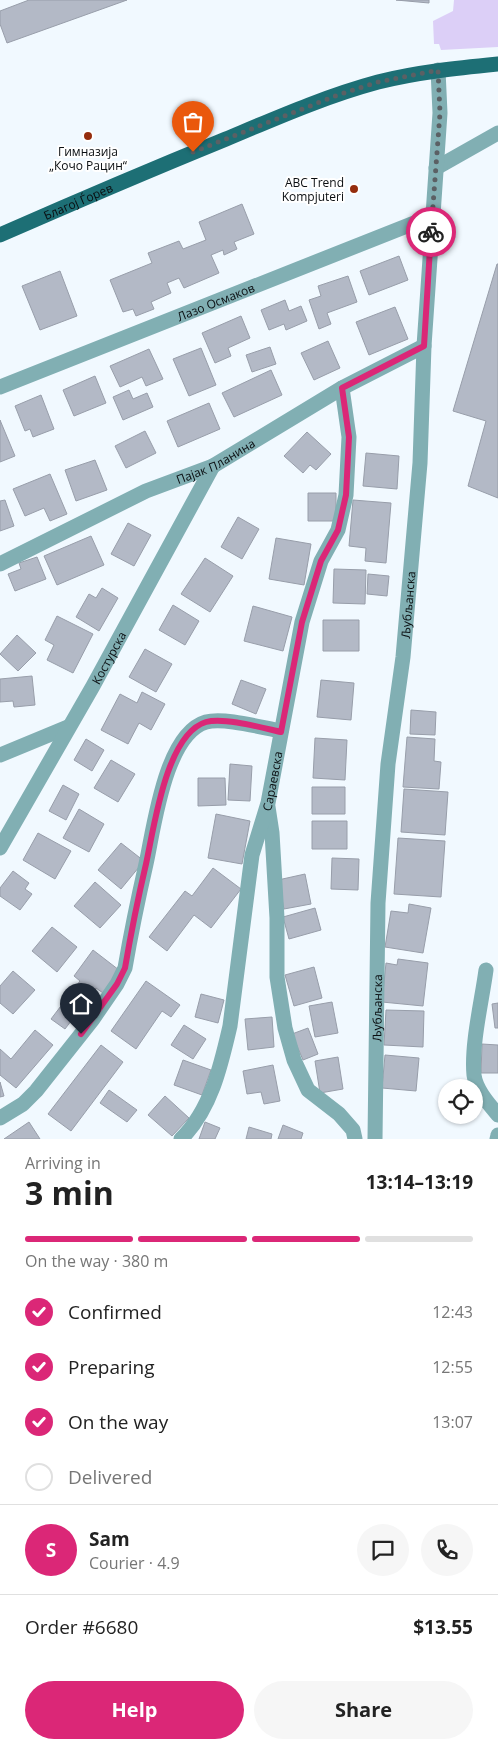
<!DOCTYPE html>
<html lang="en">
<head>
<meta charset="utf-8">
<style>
  :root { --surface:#fff; --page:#f6f6f6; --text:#222; --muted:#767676; --line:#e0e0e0; --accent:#db2777 }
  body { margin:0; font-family:"Open Sans",sans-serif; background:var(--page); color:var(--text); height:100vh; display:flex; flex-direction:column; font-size:19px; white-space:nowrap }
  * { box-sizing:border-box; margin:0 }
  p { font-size:16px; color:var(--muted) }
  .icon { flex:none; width:28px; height:28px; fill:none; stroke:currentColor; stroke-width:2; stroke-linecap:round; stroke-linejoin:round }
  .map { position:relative; height:1139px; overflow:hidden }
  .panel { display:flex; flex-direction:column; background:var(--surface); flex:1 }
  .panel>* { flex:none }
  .controls { position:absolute; left:438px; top:1079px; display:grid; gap:10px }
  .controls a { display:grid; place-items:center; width:45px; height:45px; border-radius:50%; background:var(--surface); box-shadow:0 1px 4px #0004; font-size:25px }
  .pin { position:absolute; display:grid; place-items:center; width:42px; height:42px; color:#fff; margin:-51px -21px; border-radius:50% 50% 50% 0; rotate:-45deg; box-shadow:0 0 5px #0007 }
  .pin .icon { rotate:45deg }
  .courier { position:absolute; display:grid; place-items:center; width:50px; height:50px; margin:-25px; border:4px solid #db2777; border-radius:50%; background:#fff; color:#222; box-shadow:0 1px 6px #0007 }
  .overview em { font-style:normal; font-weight:700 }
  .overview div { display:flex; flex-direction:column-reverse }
  .overview { display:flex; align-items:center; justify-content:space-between; height:85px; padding:0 25px }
  h1 { font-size:32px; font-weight:700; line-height:38px }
  .bar { display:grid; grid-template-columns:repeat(4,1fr); gap:8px 5px; align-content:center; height:60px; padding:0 25px }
  .bar i { height:6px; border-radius:4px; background:var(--line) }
  .bar .active { background:var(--accent) }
  .bar p { grid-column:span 4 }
  .line { display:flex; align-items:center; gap:12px; padding:0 25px; border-top:1px solid var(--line) }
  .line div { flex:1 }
  .round { display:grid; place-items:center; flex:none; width:52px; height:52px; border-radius:26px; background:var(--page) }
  ol { padding:0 25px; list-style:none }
  li { display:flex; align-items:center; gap:15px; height:55px }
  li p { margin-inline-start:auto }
  li .icon { padding:5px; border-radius:50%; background:var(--accent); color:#fff; stroke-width:4 }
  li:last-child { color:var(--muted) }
  li i { width:28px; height:28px; border:2px solid var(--line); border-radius:50% }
  .primary-button { display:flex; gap:10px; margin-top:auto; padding:10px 25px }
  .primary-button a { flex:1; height:58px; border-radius:30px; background:var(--accent); color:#fff; font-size:20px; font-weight:700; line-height:58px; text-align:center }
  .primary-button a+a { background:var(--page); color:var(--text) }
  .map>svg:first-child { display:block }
  .green { fill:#dccff7 }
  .building { fill:#b3b9c6; stroke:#989eaa }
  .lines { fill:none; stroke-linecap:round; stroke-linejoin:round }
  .minor { stroke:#81afb3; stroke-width:15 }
  .major { stroke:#1d6f75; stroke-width:15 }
  .done { stroke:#5b6064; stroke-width:5; stroke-dasharray:0 9 }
  .route { stroke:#db2777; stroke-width:6 }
  .poi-dot { fill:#952d0d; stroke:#fff; stroke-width:2 }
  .labels { text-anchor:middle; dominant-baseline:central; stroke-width:4; stroke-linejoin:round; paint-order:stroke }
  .poi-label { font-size:12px; fill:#0a0e11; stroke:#fff }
  .street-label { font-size:12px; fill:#0a0e11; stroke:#fff }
</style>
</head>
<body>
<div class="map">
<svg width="498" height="1139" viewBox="0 0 498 1139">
  <rect width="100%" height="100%" fill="#f1f9ff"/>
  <!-- green -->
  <path class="green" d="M454 0H498V47L441 50 439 44H434L433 21 453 11Z"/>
  <!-- building -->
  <path class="building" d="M29 0H127L7 43 0 24V11Z
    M396 0H429V3Z
    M242 204 254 234 234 242 237 249 224 255 223 250 211 255 219 273 184 288 179 278 167 283 171 293 151 302 154 309 136 316 133 309 123 312 110 280 152 263 148 253 179 241 183 249 206 240 199 222Z
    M399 256 408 280 369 295 360 271Z
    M497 264H498V498L468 486 486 421 453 411Z
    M60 271 77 316 40 330 22 286Z
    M348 276 357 302 327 313 331 324 319 329 309 300 321 296 318 286Z
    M285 300 289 311 301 306 307 321 286 330 284 324 269 330 261 310Z
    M395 307 408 339 369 355 356 322Z
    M241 316 250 338 228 348 231 356 215 363 202 333Z
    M328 341 340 368 314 380 301 353Z
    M270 347 276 364 252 372 246 355Z
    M201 348 216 385 189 396 173 359Z
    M149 349 163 379 146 386 142 377 120 387 110 366Z
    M271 370 282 395 234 417 222 393Z
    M95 376 106 403 74 416 63 390Z
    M129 390 133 399 147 393 153 407 123 420 113 397Z
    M41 395 54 429 33 437 30 429 25 431 15 406Z
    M209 403 220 429 178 447 167 421Z
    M0 420 15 456 0 462Z
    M145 431 156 453 126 468 115 446Z
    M307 432 331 454 316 470 310 465 303 473 284 456Z
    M366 453 399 456 397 489 363 486Z
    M95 460 107 490 76 501 65 470Z
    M50 474 67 514 50 521 44 508 25 516 13 489Z
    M308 493H336V521H308Z
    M5 500 14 526 0 531V501Z
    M353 500 391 503 386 563 365 561 366 548 349 546Z
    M238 517 259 529 242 559 221 547Z
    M128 523 151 535 134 566 111 554Z
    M91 536 104 565 57 585 44 556Z
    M276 538 311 544 304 585 269 579Z
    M37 557 46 579 15 591 8 574 21 569 19 563Z
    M205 558 233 576 210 612 181 594Z
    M334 569 366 570 365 604 333 603Z
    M368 574 389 576 387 596 367 594Z
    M102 588 118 598 99 631 76 617 89 594 96 598Z
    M173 605 199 621 185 645 159 630Z
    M253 606 292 617 283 651 244 641Z
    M57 616 93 634 73 673 47 660 54 645 45 640Z
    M323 620H359V651H323Z
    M17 635 36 653 18 671 0 654Z
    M145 649 172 664 156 692 129 677Z
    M32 676 35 705 14 707 13 701 0 702V679Z
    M241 680 266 689 256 714 232 704Z
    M321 680 354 683 351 720 317 717Z
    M142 692 165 704 151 730 139 723 128 744 101 730 120 694 137 703Z
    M411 710 436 712 435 735 410 734Z
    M407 737 435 739 434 761 441 762 439 789 403 787Z
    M315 738 347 740 345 780 313 778Z
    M86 739 104 750 92 771 74 760Z
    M111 760 135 774 118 802 94 788Z
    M230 764 252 766 250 801 228 800Z
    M198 778H225L226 805 198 806Z
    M63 785 79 794 66 820 49 811Z
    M312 787H345V814H312Z
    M404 789 448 792 445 835 401 832Z
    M79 809 104 824 89 852 63 838Z
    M216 814 250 821 242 864 208 858Z
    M312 821H347V849H312Z
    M38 833 71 851 55 879 23 860Z
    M398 838 445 841 441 897 394 894Z
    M121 843 144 861 121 889 98 870Z
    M332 858 359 859 358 890 331 889Z
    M213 868 241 889 211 928 194 915 167 951 149 937 185 891 192 896Z
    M13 871 29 883 25 889 32 894 20 910 0 896V888Z
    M305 874 311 904 284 909 278 880Z
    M95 882 121 905 100 928 74 906Z
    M409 904 431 908 423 953 385 947 391 911 408 913Z
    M315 908 321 930 289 939 283 917Z
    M52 927 77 947 57 972 32 951Z
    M93 950 119 970 103 993 96 988 65 1029 51 1019 80 981 74 976Z
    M398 959 428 963 423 1006 382 1002 386 963 397 965Z
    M314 967 322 998 294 1006 285 975Z
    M13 971 35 990 13 1014 0 1003V986Z
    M146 981 180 1005 171 1017 162 1011 136 1049 111 1031Z
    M201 994 224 1000 218 1023 195 1017Z
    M332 1002 338 1033 315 1037 309 1006Z
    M498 1003V1028H495L492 1004Z
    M386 1010 424 1011 423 1047 384 1045Z
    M272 1017 274 1047 248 1050 245 1019Z
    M184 1025 206 1039 193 1059 171 1045Z
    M308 1028 318 1054 303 1060 292 1034Z
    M35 1030 53 1045 16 1088 0 1075V1049L11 1059Z
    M482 1044 498 1045V1073H481Z
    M101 1045 123 1062 71 1131 48 1114Z
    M385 1055 419 1058 416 1091 382 1088Z
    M338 1057 343 1089 320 1093 315 1061Z
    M183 1060 211 1070 202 1095 174 1085Z
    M273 1065 280 1101 264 1104 261 1092 247 1094 243 1071Z
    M0 1082 4 1096 0 1097Z
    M109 1090 137 1110 127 1122 100 1103Z
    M165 1096 189 1118 172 1136 148 1115Z
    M29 1122 40 1139H4Z
    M205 1122 220 1128 215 1139H199Z
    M283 1125 303 1133 301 1139H278Z
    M249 1127 272 1134 271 1139H246Z"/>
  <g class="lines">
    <!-- minor -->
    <g class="minor">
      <path d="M436 168 498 133"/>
      <path id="s1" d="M0 387 432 216"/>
      <path id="s2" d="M0 564 146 491 213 466 342 388 424 346"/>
      <path d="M0 755 68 727"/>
      <path d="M268 807 272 833 277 918V977L285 1028 294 1060 308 1090 339 1114 353 1130 355 1139"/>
      <path id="s3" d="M0 848 93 686 213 466"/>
      <path d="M486 970C482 1000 471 1045 474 1075 476 1090 489 1104 498 1115"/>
      <path d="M0 1118 23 1104 36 1091 93 1019 117 984 125 968C131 933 138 899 146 864 154 828 165 734 206 722 224 717 263 728 281 731"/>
      <path id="s4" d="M181 1139C211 1110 221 1065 230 1026L252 855 268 803 302 622 321 561 338 530 346 495 349 437 342 388"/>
      <path id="s5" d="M375 1139 378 903 388 764 403 657 420 463 424 346 440 113 438 70"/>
      <path d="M497 1139 498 1135"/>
    </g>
    <!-- major -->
    <path class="major" id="s6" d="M0 235C75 202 150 170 226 139 276 118 326 96 378 82 418 72 458 68 498 64"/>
  </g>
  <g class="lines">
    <!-- done -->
    <path class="done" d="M193 152 338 95 378 82 438 70 440 113 431 232"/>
    <!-- route -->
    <path class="route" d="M81 1034 117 984 125 968C131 933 138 898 146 864 154 828 166 734 206 722 224 717 263 728 281 732L302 622 321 561 338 530 346 495 349 437 342 388 424 346 431 232"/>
  </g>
  <!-- markers -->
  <g class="poi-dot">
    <circle cx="88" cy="136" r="5"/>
    <circle cx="354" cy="189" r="5"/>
  </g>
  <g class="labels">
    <!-- poi labels -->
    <g class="poi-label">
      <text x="88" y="151">Гимназија<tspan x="88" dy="14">„Кочо Рацин“</tspan></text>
      <text x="344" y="182" text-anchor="end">ABC Trend<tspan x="344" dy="14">Kompjuteri</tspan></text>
    </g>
    <!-- street labels -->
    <g class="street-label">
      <text stroke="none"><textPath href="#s6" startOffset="85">Благој Ѓорев</textPath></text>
      <text stroke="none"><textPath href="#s1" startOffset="232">Лазо Осмаков</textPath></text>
      <text stroke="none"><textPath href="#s2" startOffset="239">Пајак Планина</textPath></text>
      <text stroke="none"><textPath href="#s5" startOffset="536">Љубљанска</textPath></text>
      <text stroke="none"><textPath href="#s3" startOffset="219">Костурска</textPath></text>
      <text stroke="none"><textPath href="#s4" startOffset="374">Сараевска</textPath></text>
      <text stroke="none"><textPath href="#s5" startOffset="131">Љубљанска</textPath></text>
    </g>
  </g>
</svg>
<div class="controls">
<a><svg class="icon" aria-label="locate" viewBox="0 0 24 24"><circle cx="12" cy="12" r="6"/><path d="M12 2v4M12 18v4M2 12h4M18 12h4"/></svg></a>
</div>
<div class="pin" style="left:193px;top:152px;background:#ea580c"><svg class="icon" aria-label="bag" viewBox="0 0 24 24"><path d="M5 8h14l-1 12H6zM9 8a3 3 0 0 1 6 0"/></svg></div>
<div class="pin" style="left:81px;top:1034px;background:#1f2937"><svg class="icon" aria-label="home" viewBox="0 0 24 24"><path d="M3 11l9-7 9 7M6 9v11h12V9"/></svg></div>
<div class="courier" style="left:431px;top:232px"><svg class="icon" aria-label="bike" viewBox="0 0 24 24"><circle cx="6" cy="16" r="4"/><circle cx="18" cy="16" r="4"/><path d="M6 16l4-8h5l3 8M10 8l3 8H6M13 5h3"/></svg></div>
</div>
<section class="panel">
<div class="overview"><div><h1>3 min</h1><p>Arriving in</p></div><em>13:14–13:19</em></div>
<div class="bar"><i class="active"></i><i class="active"></i><i class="active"></i><i></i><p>On the way · 380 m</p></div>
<ol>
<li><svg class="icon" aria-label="check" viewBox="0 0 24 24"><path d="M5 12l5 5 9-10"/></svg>Confirmed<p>12:43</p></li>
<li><svg class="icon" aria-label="check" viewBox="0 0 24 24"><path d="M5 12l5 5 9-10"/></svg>Preparing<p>12:55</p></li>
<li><svg class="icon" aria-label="check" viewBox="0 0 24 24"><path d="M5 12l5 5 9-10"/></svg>On the way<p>13:07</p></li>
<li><i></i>Delivered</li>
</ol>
<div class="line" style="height:90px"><b class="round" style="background:var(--accent);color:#fff">S</b><div><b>Sam</b><p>Courier · 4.9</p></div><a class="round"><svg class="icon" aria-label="chat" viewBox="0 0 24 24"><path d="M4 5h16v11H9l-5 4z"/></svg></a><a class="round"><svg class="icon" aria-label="phone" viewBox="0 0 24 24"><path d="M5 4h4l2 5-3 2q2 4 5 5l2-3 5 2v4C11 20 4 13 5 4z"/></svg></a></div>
<div class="line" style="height:65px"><div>Order #6680</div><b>$13.55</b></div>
<div class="primary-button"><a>Help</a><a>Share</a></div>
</section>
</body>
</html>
